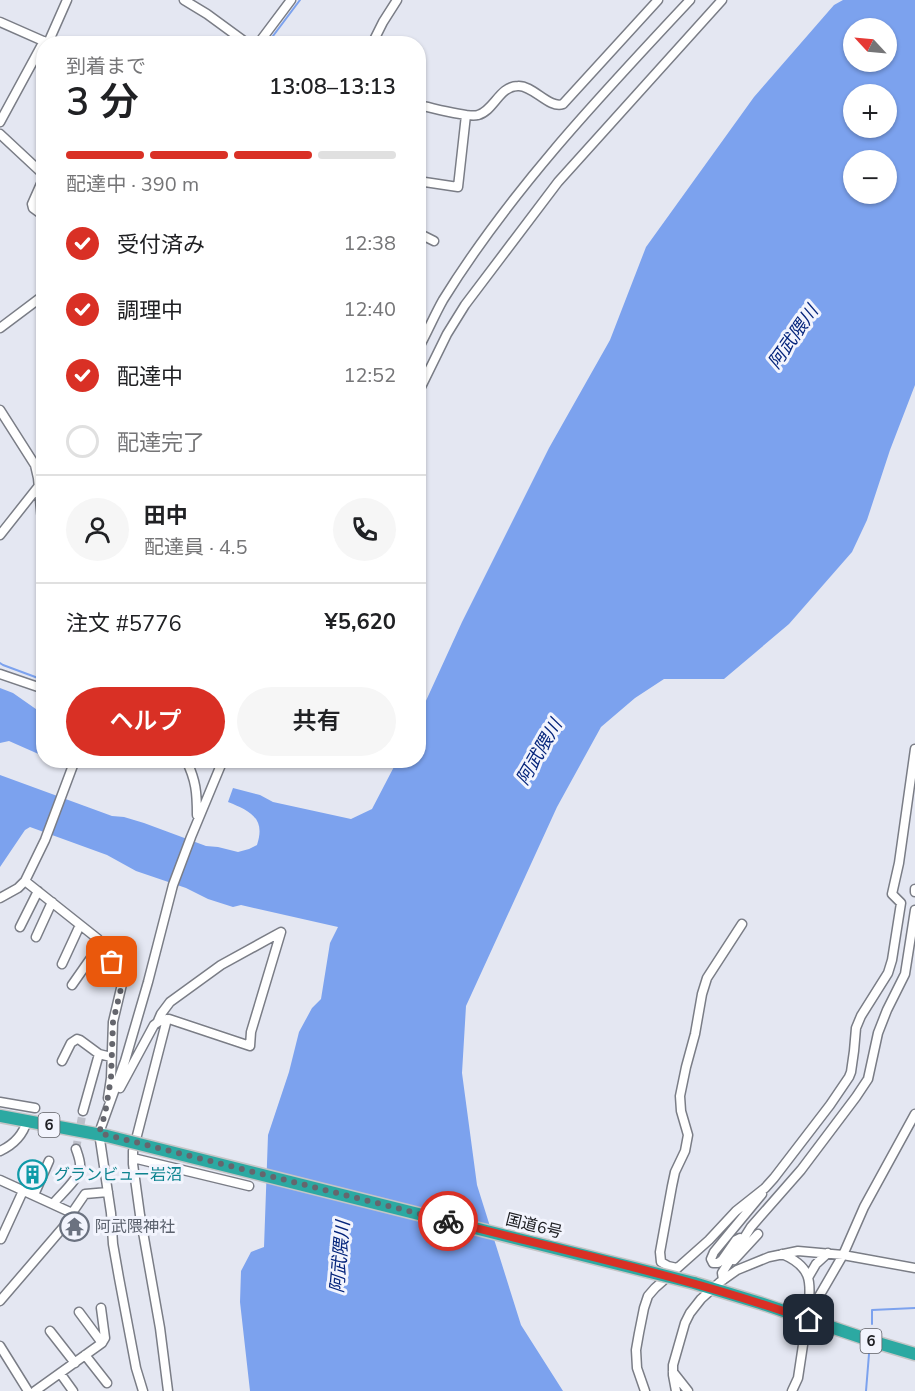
<!DOCTYPE html>
<html lang="ja">
<head>
<meta charset="utf-8">
<style>
  :root { --surface:#fff; --page:#f6f6f6; --text:#202124; --muted:#757577; --line:#e0e0e0; --accent:#d93025 }
  body { margin:0; font-family:"Nunito Sans","Noto Sans JP",sans-serif; background:var(--page); color:var(--text); height:100vh; display:flex; flex-direction:column; font-size:22px; white-space:nowrap }
  * { box-sizing:border-box; margin:0 }
  p { font-size:20px; color:var(--muted) }
  .icon { flex:none; width:33px; height:33px; fill:none; stroke:currentColor; stroke-width:2; stroke-linecap:round; stroke-linejoin:round }
  .map { position:relative; flex:1; overflow:hidden }
  .side { position:absolute; left:36px; top:36px; width:390px; height:732px; display:flex; flex-direction:column; background:var(--surface); border-radius:24px; box-shadow:0 2px 4px #0004 }
  .side>* { flex:none }
  .needle { width:39px; rotate:296deg }
  .fabs { position:absolute; left:843px; top:18px; display:grid; gap:12px }
  .fabs a { display:grid; place-items:center; width:54px; height:54px; border-radius:50%; background:var(--surface); box-shadow:0 2px 4px #0004; font-size:30px }
  .pin { position:absolute; display:grid; place-items:center; width:51px; height:51px; color:#fff; margin:-26px; border-radius:12px; box-shadow:0 3px 9px #0006 }
  .courier { position:absolute; display:grid; place-items:center; width:60px; height:60px; margin:-30px; border:4px solid #d93025; border-radius:50%; background:#fff; color:#222; box-shadow:0 2px 8px #0007 }
  .headline em { font-style:normal; font-weight:600 }
  .headline div { display:flex; flex-direction:column-reverse }
  .headline { display:flex; align-items:center; justify-content:space-between; height:102px; padding:0 30px }
  h1 { font-size:39px; font-weight:600; line-height:45px }
  .bar { display:grid; grid-template-columns:repeat(4,1fr); gap:9px 6px; align-content:center; height:72px; padding:0 30px }
  .bar i { height:8px; border-radius:4px; background:var(--line) }
  .bar .selected { background:var(--accent) }
  .bar p { grid-column:span 4 }
  .line { display:flex; align-items:center; gap:15px; padding:0 30px; border-top:2px solid var(--line) }
  .line div { flex:1 }
  .round { display:grid; place-items:center; flex:none; width:63px; height:63px; border-radius:32px; background:var(--page) }
  ol { padding:0 30px; list-style:none }
  li { display:flex; align-items:center; gap:18px; height:66px }
  li p { margin-inline-start:auto }
  li .icon { padding:6px; border-radius:50%; background:var(--accent); color:#fff; stroke-width:4 }
  li:last-child { color:var(--muted) }
  li i { width:33px; height:33px; border:3px solid var(--line); border-radius:50% }
  .cta { display:flex; gap:12px; margin-top:auto; padding:12px 30px }
  .cta a { flex:1; height:69px; border-radius:36px; background:var(--accent); color:#fff; font-size:24px; font-weight:600; line-height:69px; text-align:center }
  .cta a+a { background:var(--page); color:var(--text) }
  .map>svg:first-child { display:block }
  .water { fill:#7ca2ee; fill-rule:evenodd }
  .lines { fill:none; stroke-linecap:round; stroke-linejoin:round }
  .stream { stroke:#7ca2ee; stroke-width:2 }
  .minor-tunnel { stroke:#bdbfc9; stroke-width:8; stroke-dasharray:8 4; stroke-linecap:butt }
  .minor-casing { stroke:#7a7d86; stroke-width:11 }
  .highway-casing { stroke:#c5c5c6; stroke-width:15 }
  .minor { stroke:#fff; stroke-width:8 }
  .highway { stroke:#2ca9a2; stroke-width:12 }
  .highway-bridge-casing { stroke:#c5c5c6; stroke-width:15; stroke-linecap:butt }
  .highway-bridge { stroke:#2ca9a2; stroke-width:12 }
  .done { stroke:#65666d; stroke-width:6; stroke-dasharray:0 10.8 }
  .route { stroke:#d93025; stroke-width:8 }
  .labels { text-anchor:middle; dominant-baseline:central; stroke-width:6; stroke-linejoin:round; paint-order:stroke }
  .shield { fill:#f2f4fd; stroke:#5f6066; stroke-width:1.5 }
  .shield-label { font-size:15px; font-weight:bold; fill:#202125 }
  .culture-label { font-size:16px; fill:#0d838f; stroke:#f2f4fd; text-anchor:start }
  .street-label { font-size:16px; fill:#202125; stroke:#f2f4fd }
  .worship-label { font-size:16px; fill:#5b616d; stroke:#f2f4fd; text-anchor:start }
  .water-label { font-size:18px; font-style:italic; fill:#04247b; stroke:#f2f4fd }
</style>
</head>
<body>
<div class="map">
<svg width="915" height="1391" viewBox="0 0 915 1391">
  <rect width="100%" height="100%" fill="#e4e7f2"/>
  <!-- water -->
  <path class="water" d="M843 0H915V385L890 450 867 520 852 552 789 624 724 679H664L635 698 601 727 557 807 466 1006 462 1073 477 1185 521 1325 563 1391H250L240 1302 241 1271 251 1252 264 1247 268 1135 289 1072 299 1032 312 1008 321 999 330 943 338 927 241 905 233 907 208 899 186 888 136 871 107 855 30 827 25 830 0 867V775L112 816 124 817 144 823 206 846 218 847 238 852 249 849 257 845C266 818 250 811 228 802L233 788 260 795 273 802 351 819 372 809 397 761 418 760 419 716 462 622 549 448 610 340 646 247 754 97 834 5ZM854 28H886V62H854ZM854 94H886V128H854ZM854 160H886V194H854Z
    M0 688 13 693 43 714V756L9 741 0 743Z"/>
  <g class="lines">
    <!-- stream -->
    <path class="stream" d="M267 44 300 0
      M0 663 3 665 38 678
      M872 1324V1310L915 1308
      M866 1391 869 1354"/>
    <!-- minor-tunnel -->
    <path class="minor-tunnel" d="M76 1149 83 1111"/>
    <defs>
      <path id="minor" d="M184 0 207 14 248 44
        M0 22 50 44
        M48 43 67 0
        M258 44 291 0
        M372 44 383 22 397 0
        M418 105C430 107 468 118 478 115 494 111 499 86 518 86 533 85 549 109 563 104L658 0
        M0 122 44 41
        M0 134 44 175
        M44 177 32 204 33 208 44 216
        M418 181 458 187 466 115
        M418 233 434 241
        M0 328 44 295
        M418 349C427 333 434 316 443 300 511 190 602 94 690 0
        M418 393 447 334 465 305 558 182 722 0
        M0 410 35 465 38 478 44 542
        M0 535 38 487
        M0 674 44 689
        M40 688 44 675
        M186 760C196 780 197 793 197 815
        M25 881 98 939 100 945 105 949 123 980 113 1022 111 1078 108 1098
        M915 889V892
        M0 898 18 888 25 881 45 840 75 760
        M20 927 38 891
        M36 937 52 902
        M62 964 80 925
        M72 985 100 945
        M167 1019 133 1151V1164L140 1215 160 1328 168 1391
        M62 1061 71 1043 77 1039 80 1040 99 1054
        M120 1088 154 1025C159 1021 162 1019 169 1019L250 1046 251 1032 281 932 221 965 170 1002 161 1014 158 1021
        M0 1102 35 1108
        M83 1111 99 1054 111 1057
        M0 1151C13 1145 23 1135 27 1121
        M133 1158 249 1186
        M0 1180 72 1213V1217L0 1301
        M34 1195 49 1161
        M53 1204C60 1195 79 1179 80 1168 81 1162 78 1155 76 1149
        M72 1213 85 1194 108 1192
        M1 1239 23 1191
        M741 1241 740 1238 736 1240 722 1260 718 1263H713L711 1259 714 1252 762 1194
        M782 1254C811 1266 812 1281 808 1310
        M734 1260 758 1234
        M677 1268 668 1266 661 1262 660 1252 672 1186 675 1172 685 1151 688 1135 681 1111 680 1096 686 1067 695 1034 702 994 707 978 742 924
        M809 1276 816 1264 828 1253
        M723 1280 722 1273 751 1227 801 1170 856 1097 868 1079 878 1033 887 1010 905 974 915 910
        M809 1307 814 1305 843 1255 864 1207 915 1114
        M79 1312 102 1343
        M50 1331 75 1363
        M0 1346 28 1391
        M85 1355 107 1383
        M673 1372 688 1391
        M60 1373 73 1391
        M35 1391 102 1343 105 1338 101 1308
        M143 1391 136 1368 119 1278 113 1244 111 1213 99 1133 125 1061 148 982 173 885 191 837 223 760
        M645 1391 637 1368 636 1350 639 1333 644 1308 648 1296 655 1288 709 1240 736 1211 765 1188 774 1178 830 1105 849 1077 851 1072 854 1051 856 1028 861 1016 888 973 892 960 901 903 892 894 899 863 915 749
        M676 1391 673 1375V1365L685 1323 690 1313 701 1299 720 1282 737 1270 769 1257 798 1251 843 1255 915 1268
        M792 1391 798 1378 806 1325"/>
      <path id="highway" d="M0 1116 107 1136
        M694 1283 760 1303 878 1343 915 1354"/>
    </defs>
    <!-- minor casing -->
    <use href="#minor" class="minor-casing"/>
    <!-- highway casing -->
    <use href="#highway" class="highway-casing"/>
    <!-- minor -->
    <use href="#minor" class="minor"/>
    <!-- highway -->
    <use href="#highway" class="highway"/>
    <defs>
      <path id="highway-bridge" d="M107 1136 694 1283"/>
    </defs>
    <!-- highway-bridge casing -->
    <use href="#highway-bridge" class="highway-bridge-casing"/>
    <!-- highway-bridge -->
    <use href="#highway-bridge" class="highway-bridge"/>
  </g>
  <g class="lines">
    <!-- done -->
    <path class="done" d="M112 962 123 980 113 1022 111 1078 105 1114 99 1133 448 1221"/>
    <!-- route -->
    <path class="route" d="M448 1221C569 1252 692 1278 809 1320"/>
  </g>
  <!-- icons -->
  <defs>
    <symbol id="building-ring" viewBox="-11 -11 22 22"><circle r="9.5" fill="#f2f4fd" stroke="#0f9aa8" stroke-width="1.5"/><path d="M-4-6H4V6H1V3H-1V6H-4ZM-2.5-4.3h1.7v1.8h-1.7ZM.8-4.3h1.7v1.8H.8ZM-2.5-1h1.7V.8h-1.7ZM.8-1h1.7V.8H.8Z" fill="#0f9aa8"/></symbol>
    <symbol id="temple-ring" viewBox="-11 -11 22 22"><circle r="9.5" fill="#f2f4fd" stroke="#6b7280" stroke-width="1.5"/><path d="M0-6L5-2H3V0L6.5 2.5H4V6H1.5V3h-3V6H-4V2.5H-6.5L-3 0V-2H-5Z" fill="#6b7280"/></symbol>
  </defs>
  <g fill-rule="evenodd">
    <use href="#building-ring" x="16" y="1158" width="33" height="33"/>
    <use href="#temple-ring" x="58" y="1210" width="33" height="33"/>
  </g>
  <g class="labels">
    <!-- shield labels -->
    <g class="shield">
      <rect x="38.5" y="1113" width="21" height="24" rx="4.5"/>
      <rect x="860.5" y="1329" width="21" height="24" rx="4.5"/>
    </g>
    <g class="shield-label">
      <text x="49" y="1125">6</text>
      <text x="871" y="1341">6</text>
    </g>
    <!-- culture labels -->
    <g class="culture-label">
      <text x="54" y="1175">グランビュー岩沼</text>
    </g>
    <!-- street labels -->
    <g class="street-label">
      <text transform="translate(534 1226) rotate(14)">国道6号</text>
    </g>
    <!-- worship labels -->
    <g class="worship-label">
      <text x="95" y="1227">阿武隈神社</text>
    </g>
    <!-- water labels -->
    <g class="water-label">
      <text transform="translate(793 337) rotate(-55)">阿武隈川</text>
      <text transform="translate(539 752) rotate(-60)">阿武隈川</text>
      <text transform="translate(340 1257) rotate(-85)">阿武隈川</text>
    </g>
  </g>
</svg>
<div class="fabs">
<a><svg class="needle" viewBox="-14 -14 28 28"><path d="M0-13l5 13h-10z" fill="#e53935"/><path d="M0 13l5-13h-10z" fill="#757577"/></svg></a>
<a>+</a>
<a>−</a>
</div>
<div class="pin" style="left:112px;top:962px;background:#ea580c"><svg class="icon" aria-label="bag" viewBox="0 0 24 24"><path d="M5 8h14l-1 12H6zM9 8a3 3 0 0 1 6 0"/></svg></div>
<div class="pin" style="left:809px;top:1320px;background:#1f2937"><svg class="icon" aria-label="home" viewBox="0 0 24 24"><path d="M3 11l9-7 9 7M6 9v11h12V9"/></svg></div>
<div class="courier" style="left:448px;top:1221px"><svg class="icon" aria-label="bike" viewBox="0 0 24 24"><circle cx="6" cy="16" r="4"/><circle cx="18" cy="16" r="4"/><path d="M6 16l4-8h5l3 8M10 8l3 8H6M13 5h3"/></svg></div>
<section class="side">
<div class="headline"><div><h1>3 分</h1><p>到着まで</p></div><em>13:08–13:13</em></div>
<div class="bar"><i class="selected"></i><i class="selected"></i><i class="selected"></i><i></i><p>配達中 · 390 m</p></div>
<ol>
<li><svg class="icon" aria-label="check" viewBox="0 0 24 24"><path d="M5 12l5 5 9-10"/></svg>受付済み<p>12:38</p></li>
<li><svg class="icon" aria-label="check" viewBox="0 0 24 24"><path d="M5 12l5 5 9-10"/></svg>調理中<p>12:40</p></li>
<li><svg class="icon" aria-label="check" viewBox="0 0 24 24"><path d="M5 12l5 5 9-10"/></svg>配達中<p>12:52</p></li>
<li><i></i>配達完了</li>
</ol>
<div class="line" style="height:108px"><a class="round"><svg class="icon" aria-label="person" viewBox="0 0 24 24"><circle cx="12" cy="8" r="4"/><path d="M4 21q1-7 8-7t8 7"/></svg></a><div><b>田中</b><p>配達員 · 4.5</p></div><a class="round"><svg class="icon" aria-label="phone" viewBox="0 0 24 24"><path d="M5 4h4l2 5-3 2q2 4 5 5l2-3 5 2v4C11 20 4 13 5 4z"/></svg></a></div>
<div class="line" style="height:78px"><div>注文 #5776</div><b>¥5,620</b></div>
<div class="cta"><a>ヘルプ</a><a>共有</a></div>
</section>
</div>
</body>
</html>
